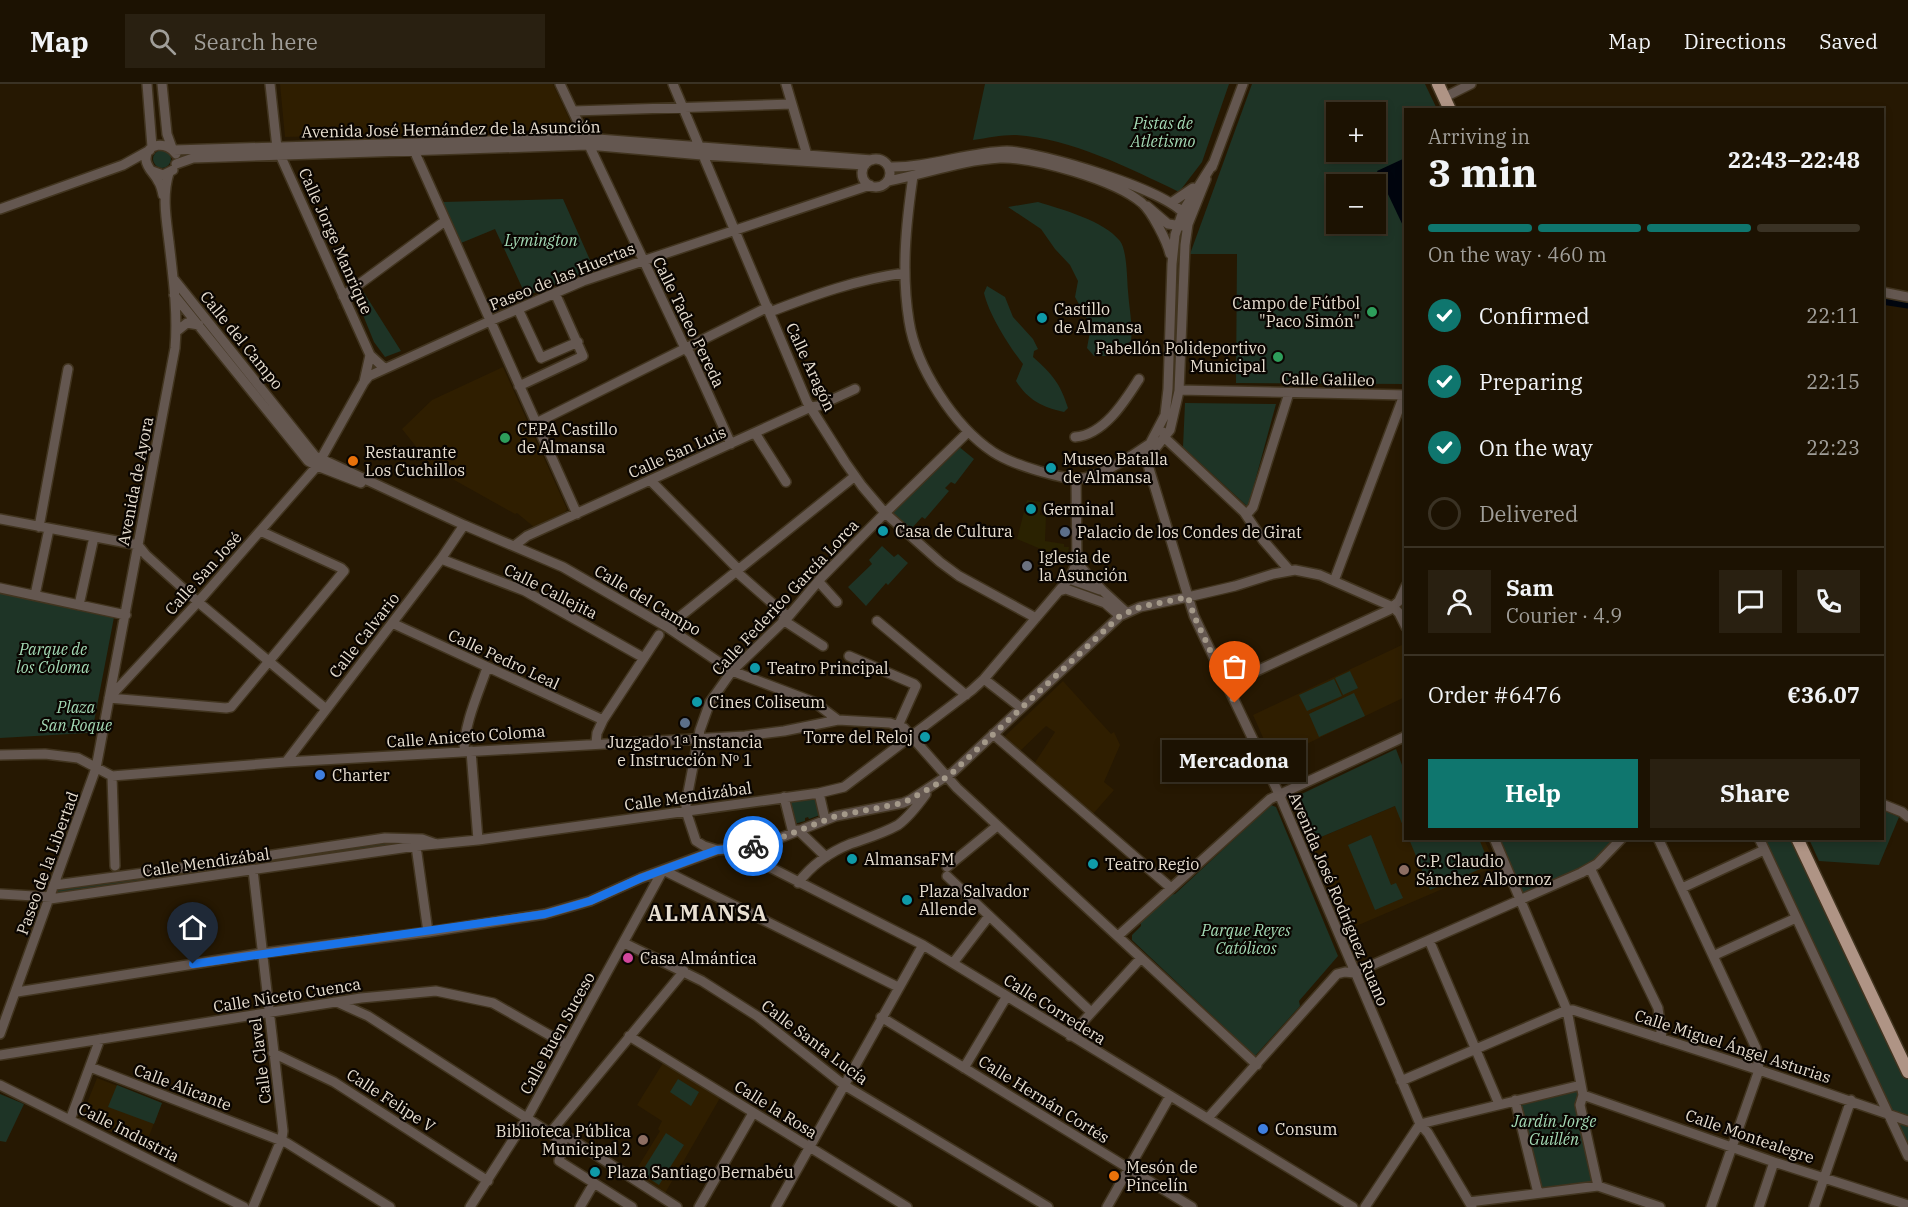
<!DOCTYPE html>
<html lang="en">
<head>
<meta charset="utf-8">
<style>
  :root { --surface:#1c1202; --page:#292011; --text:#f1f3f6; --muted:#a09e99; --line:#3a3224; --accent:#0f766e }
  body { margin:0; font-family:"IBM Plex Serif",serif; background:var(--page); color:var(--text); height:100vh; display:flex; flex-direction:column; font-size:22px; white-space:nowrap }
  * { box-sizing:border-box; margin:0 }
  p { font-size:20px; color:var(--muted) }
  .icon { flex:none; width:33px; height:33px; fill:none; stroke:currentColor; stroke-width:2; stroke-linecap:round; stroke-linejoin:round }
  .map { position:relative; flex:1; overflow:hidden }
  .sheet { position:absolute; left:1404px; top:24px; width:480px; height:732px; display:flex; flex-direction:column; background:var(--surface); border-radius:0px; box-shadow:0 3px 9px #0003,0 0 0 2px var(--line) }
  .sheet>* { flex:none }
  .tools { position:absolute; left:1326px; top:18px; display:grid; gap:12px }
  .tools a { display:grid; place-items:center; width:60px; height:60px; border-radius:0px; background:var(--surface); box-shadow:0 3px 9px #0003,0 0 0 2px var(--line); font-size:30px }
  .pin { position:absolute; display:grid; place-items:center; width:51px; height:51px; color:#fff; margin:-62px -26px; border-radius:50% 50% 50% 0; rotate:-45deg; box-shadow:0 0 6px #0007 }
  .pin .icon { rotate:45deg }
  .courier { position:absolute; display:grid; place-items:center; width:60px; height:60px; margin:-30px; border:4px solid #1a73e8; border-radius:50%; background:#fff; color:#222; box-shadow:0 2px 8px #0007 }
  .bubble { position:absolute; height:42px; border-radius:0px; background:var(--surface); box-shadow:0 3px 9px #0003,0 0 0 2px var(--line); font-size:20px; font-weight:800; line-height:42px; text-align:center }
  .headline em { font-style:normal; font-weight:800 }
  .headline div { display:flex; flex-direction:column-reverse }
  .headline { display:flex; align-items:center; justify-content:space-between; height:102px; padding:0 24px }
  h1 { font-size:39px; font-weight:800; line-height:45px }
  .bar { display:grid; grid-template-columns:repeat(4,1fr); gap:9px 6px; align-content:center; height:72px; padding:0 24px }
  .bar i { height:8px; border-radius:4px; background:var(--line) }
  .bar .current { background:var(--accent) }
  .bar p { grid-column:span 4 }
  .line { display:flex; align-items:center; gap:15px; padding:0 24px; border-top:2px solid var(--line) }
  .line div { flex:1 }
  .round { display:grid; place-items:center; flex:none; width:63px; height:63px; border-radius:0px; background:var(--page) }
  ol { padding:0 24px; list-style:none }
  li { display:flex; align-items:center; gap:18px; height:66px }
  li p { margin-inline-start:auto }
  li .icon { padding:6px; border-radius:50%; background:var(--accent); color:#fff; stroke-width:4 }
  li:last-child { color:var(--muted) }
  li i { width:33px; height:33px; border:3px solid var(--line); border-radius:50% }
  .cta { display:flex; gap:12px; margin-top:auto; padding:12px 24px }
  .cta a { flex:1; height:69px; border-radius:0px; background:var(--accent); color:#fff; font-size:24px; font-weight:800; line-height:69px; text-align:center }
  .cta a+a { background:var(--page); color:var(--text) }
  header { display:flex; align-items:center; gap:36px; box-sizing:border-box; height:84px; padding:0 30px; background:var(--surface); border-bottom:2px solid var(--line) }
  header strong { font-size:28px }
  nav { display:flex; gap:33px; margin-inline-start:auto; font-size:21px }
  .search { width:420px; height:54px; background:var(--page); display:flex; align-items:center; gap:15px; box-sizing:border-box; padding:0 21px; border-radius:0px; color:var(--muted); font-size:22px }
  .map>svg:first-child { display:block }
  .built { fill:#2f1e00 }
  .green { fill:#1e3426; fill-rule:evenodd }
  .sand { fill:#2a2201 }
  .water { fill:#00050e }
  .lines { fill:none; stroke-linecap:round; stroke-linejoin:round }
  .canal { stroke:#00050e; stroke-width:9 }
  .minor-casing { stroke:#41341f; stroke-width:12 }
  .major-casing { stroke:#41341f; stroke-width:15 }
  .minor { stroke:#645750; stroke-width:9 }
  .major { stroke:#af9485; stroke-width:12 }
  .done { stroke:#a49989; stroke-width:6; stroke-dasharray:0 10.8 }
  .route { stroke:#1a73e8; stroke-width:8 }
  .leisure-dot { fill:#2e9e5b; stroke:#0a0501; stroke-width:2 }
  .culture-dot { fill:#0f9aa8; stroke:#0a0501; stroke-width:2 }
  .food-dot { fill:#e8710a; stroke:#0a0501; stroke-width:2 }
  .service-dot { fill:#5c6f8a; stroke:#0a0501; stroke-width:2 }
  .worship-dot { fill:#6b7280; stroke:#0a0501; stroke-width:2 }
  .shop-dot { fill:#3f7fe0; stroke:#0a0501; stroke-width:2 }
  .education-dot { fill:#8d6e63; stroke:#0a0501; stroke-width:2 }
  .hotel-dot { fill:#d1479c; stroke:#0a0501; stroke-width:2 }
  .labels { text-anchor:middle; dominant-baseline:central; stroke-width:4.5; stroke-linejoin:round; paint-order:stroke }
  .park-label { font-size:16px; font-style:italic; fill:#a3d9b4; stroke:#0a0501 }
  .street-label { font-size:16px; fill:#e8dfd1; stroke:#0a0501 }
  .poi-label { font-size:16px; fill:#e8dfd1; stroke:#0a0501; text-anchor:start }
  .district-label { font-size:22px; font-weight:bold; letter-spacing:1.5px; fill:#e8dfd1; stroke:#0a0501 }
</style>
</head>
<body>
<header>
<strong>Map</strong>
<div class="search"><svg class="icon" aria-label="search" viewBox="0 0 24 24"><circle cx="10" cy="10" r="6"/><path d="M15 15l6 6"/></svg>Search here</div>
<nav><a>Map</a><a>Directions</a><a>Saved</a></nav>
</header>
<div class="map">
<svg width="1908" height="1123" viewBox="0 0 1908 1123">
  <rect width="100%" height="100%" fill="#261802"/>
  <!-- built -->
  <path class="built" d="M280 0H553L574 45 285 53Z
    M503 283 567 425 565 428 534 443 517 429 515 430 440 388 426 375 402 345 432 316Z
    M1404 560 1405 613 1273 676 1253 631Z
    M1063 597 1111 650 1114 648 1120 661 1104 698 1114 706 1093 730 1034 680 1055 648 1046 642 1019 668 1003 654Z
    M1405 718 1406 754 1484 755 1496 782 1347 846 1309 758Z
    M663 979 720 1014 664 1111 633 1091 660 1047 658 1045 662 1037 637 1021Z
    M97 994 162 1019 144 1065 100 1042 81 1034Z"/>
  <!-- green -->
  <path class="green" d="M985 0H1229L1202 78 1179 108C1129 84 1070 54 1014 51 1001 51 987 54 973 56Z
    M1252 0H1425L1437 25 1406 26 1405 300 1236 299 1237 170H1190ZM1336 28H1376V68H1336ZM1336 100H1376V140H1336Z
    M153 75a9 9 0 1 1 18 0a9 9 0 1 1-18 0Z
    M563 115 594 185 526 212 495 145 461 159 443 118Z
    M1038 118C1063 126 1103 136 1120 157 1127 166 1127 195 1128 207 1129 224 1133 240 1131 257L1112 272H1094L1087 264 1091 242 1075 213 1078 197 1070 181 1055 165 1041 145 1008 123Z
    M987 202 1005 213 1013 233 1033 255 1038 265 1034 267 1033 273C1053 291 1060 299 1068 324L1064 328C1042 323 1028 316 1016 297L1023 280C1009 262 989 231 984 209Z
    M361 204 401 267 385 273 374 258 354 209Z
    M1185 319 1276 320 1248 423 1183 363Z
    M958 362 974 375 955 400 951 398 945 404 949 407 925 435 922 433 911 445 892 428Z
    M882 462 894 473 898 470 908 479 888 501 886 499 866 522 848 503 872 480 869 476Z
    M0 504 115 528 93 643 88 649 0 654Z
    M1350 587 1358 604 1343 611 1335 594Z
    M1334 595 1342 612 1307 627 1299 611Z
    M1354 609 1365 632 1319 653 1309 630Z
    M1396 665 1405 689V747L1395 722 1309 758 1291 715Z
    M817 714 820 731 809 735 808 733 805 734V737L794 740 788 718Z
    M1271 721 1276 723 1338 872 1299 917 1300 922 1255 972 1132 856V851L1141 842V836L1170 811 1175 810Z
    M1883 726 1899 733 1879 781 1819 777 1809 755 1882 754Z
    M1371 751 1391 801 1396 799 1403 814 1375 826 1348 761Z
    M408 754 416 762 50 815 55 801Z
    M1409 755H1479L1490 781 1430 806Z
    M1494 755H1622L1605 773 1520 817Z
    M1758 755H1797L1908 988V1072Z
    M678 995 699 1008 691 1022 670 1008Z
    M117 1001 162 1019 154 1040 108 1023Z
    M1581 1001 1598 1102 1538 1109 1515 1016Z
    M0 1010 24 1020 6 1058 0 1057Z
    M666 1049 684 1061 659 1101 641 1089Z"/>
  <!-- sand -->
  <path class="sand" d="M1027 416 1041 418 1040 431 1046 432 1045 457 1064 460V463H1069L1068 469 1057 465 1055 471 1017 455Z"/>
  <!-- water -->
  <path class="water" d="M1405 74V146L1377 87Z"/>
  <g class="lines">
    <!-- canal -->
    <path class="canal" d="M1882 216 1908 220"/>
    <defs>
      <path id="minor" d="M147 0 152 63
        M162 0 167 50 172 64
        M270 0 277 64 370 271 384 284
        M560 0 685 264 690 270 731 360
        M673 0 807 318 845 378 862 402 885 429 940 478 959 492 1036 534
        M786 0 807 71
        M1445 13 1471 0
        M573 27 792 20
        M412 62 577 430
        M174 66 585 54 872 76
        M862 89a14 14 0 1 1 28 0a14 14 0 1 1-28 0Z
        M1214 78 1183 127 1175 151 1172 180 1168 305 1165 331 1146 367 1148 381 1194 532 1279 710 1420 1040 1428 1049 1472 1123
        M176 80 193 74 588 61 702 71 865 81
        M889 83C929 84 967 68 1007 67 1037 67 1172 107 1185 132
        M1212 83 1243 0
        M152 87 163 91 173 86
        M913 92C906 140 901 188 909 237 916 283 954 342 993 368 1007 377 1023 382 1039 387 1053 391 1069 396 1084 394 1100 392 1134 371 1148 361
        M888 97C924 90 963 76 1000 74 1035 73 1115 96 1142 119 1152 128 1167 157 1170 170
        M163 111C162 106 161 101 158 97 155 90 147 85 146 76 145 58 168 57 176 70
        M1171 119 1193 104
        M1147 122 1168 140 1183 142
        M0 125 123 81 150 66
        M173 194 315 372 464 441 563 483 667 543 732 587 814 618 838 636
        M1882 208 1908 213
        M174 211 308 377 317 382 361 399
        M343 212 445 137
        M518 225 541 274 578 258
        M770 228C814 211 858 195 905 189
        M177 247 187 239 199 241
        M364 298 370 271
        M519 302 583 272 555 209
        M1179 306 1406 311
        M536 339 768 223
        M968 348 880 434 821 494 788 533 732 587 710 618 700 646 686 719V727L696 757 704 762 717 766 741 764 780 754 836 732 903 719 910 716 953 688 1120 532 1140 523 1188 513 1235 502 1273 490 1295 486 1320 491 1393 523 1399 529 1406 543
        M1163 348 1165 354 1244 428 1263 456 1290 487
        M755 349 786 398
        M1075 353C1104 351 1125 317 1139 295
        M1146 376 1170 346 1179 307 1185 161 1188 140 1206 95
        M650 396 738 485 739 490 788 533
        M1246 431 1253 423 1289 309
        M0 435 138 461 146 471 198 518 326 625
        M39 443 68 285
        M514 462 527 452 811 323 818 322 855 305
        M441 475 525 507 644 574
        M1077 479 1103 507 1126 528
        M1069 495 1100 506
        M1334 497 1404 311
        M819 498 837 518
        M0 504 126 531
        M1059 507 1066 505 1105 519 1120 532
        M35 511 49 445
        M79 521 94 453
        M783 536 823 562
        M877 537 966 611
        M392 539 603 636
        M667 543 855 392
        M849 572 914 600 916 602 898 642
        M984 595 1020 623
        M1226 601 1389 526 1399 517 1406 502
        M109 614 198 518 317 382 364 298 369 292 490 237 583 197 870 101
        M109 614 226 624 231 623 344 487 341 484 260 447
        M993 650 1171 804
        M596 659 597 649 603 636 659 551
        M471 667 478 756
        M464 668C464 640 478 610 487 584
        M0 671 45 670 78 674 112 692 286 678 745 652 784 647 838 636 890 639 904 644 957 704 1257 981
        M286 678 441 475 464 441
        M112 692 115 782
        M819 709 825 735
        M784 713 793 749
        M1882 720 1902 728 1908 733
        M798 746 826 773
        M1494 754 1567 926 1583 1011 1580 1021 1598 1102
        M1658 754 1756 964 1759 986 1711 1123
        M1759 754 1908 1072
        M416 762 428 848
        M734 765 923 861 1353 1123
        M947 783 997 742
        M1590 784 1658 924 1662 955
        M253 786 283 1047 282 1054 253 1123
        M663 786 898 903
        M947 792 1091 928
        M798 799C811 782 830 768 850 760 867 754 882 750 898 741 909 733 918 721 926 710
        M55 801 226 778 385 754 422 755 436 760
        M1682 804 1764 766
        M0 810 51 813
        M50 815 416 762 478 756 819 709 844 703 972 606 984 595 1069 495 1077 479 1076 394
        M1118 852 1270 715 1406 652
        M1429 856 1499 1020
        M624 859 702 897 757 932 844 1001 1048 1123
        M1715 871 1796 834
        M953 879 989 832
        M1354 889 1581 789 1597 780 1622 754
        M17 908 263 869 428 848 545 830 590 817 641 794 717 766
        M339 919 368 932 550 1049 563 1059 559 1077 632 1123
        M881 933 1192 1123
        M0 950 96 684 175 264C178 229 173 193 169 158 166 134 162 112 169 89
        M629 952 907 1123
        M1070 952 1141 874
        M273 969 334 998 488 1097
        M0 971 361 914 436 907 493 919 567 961
        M90 983 287 1059 390 1123
        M964 984 1007 912
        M1401 997 1567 926H1573L1759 986 1908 1037
        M0 1001 244 1123
        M1583 1011 1774 1078 1908 1121
        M1515 1016 1538 1109
        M1208 1034 1337 890 1345 888 1354 889
        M70 1036 100 955
        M554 1044 677 1123
        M550 1049 684 887
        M1469 1118 1598 1102 1660 1123
        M470 1123 527 1034 663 786
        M580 1123 594 1099
        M699 1123 753 1029
        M776 1123 923 861
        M1107 1123 1170 1012
        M1365 1123 1420 1040 1581 1001
        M1759 1123 1774 1078
        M1814 1123 1851 1016"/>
      <path id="major" d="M1438 0 1450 26
        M1797 754 1908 988"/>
    </defs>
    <!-- minor casing -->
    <use href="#minor" class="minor-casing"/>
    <!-- major casing -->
    <use href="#major" class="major-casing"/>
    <!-- minor -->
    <use href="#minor" class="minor"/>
    <!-- major -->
    <use href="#major" class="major"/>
  </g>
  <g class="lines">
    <!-- done -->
    <path class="done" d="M753 762 780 754 836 732 903 719 934 702 953 688 1120 532 1140 523 1188 513 1194 532 1235 619"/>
    <!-- route -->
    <path class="route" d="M193 880 545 830 590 817 641 794 717 766 734 765 753 762"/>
  </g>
  <!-- markers -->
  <g class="leisure-dot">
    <circle cx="1372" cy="228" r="6"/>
    <circle cx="1278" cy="273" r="6"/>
    <circle cx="505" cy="354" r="6"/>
  </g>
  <g class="culture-dot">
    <circle cx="1042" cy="234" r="6"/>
    <circle cx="1051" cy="384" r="6"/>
    <circle cx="1031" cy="425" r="6"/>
    <circle cx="883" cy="447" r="6"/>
    <circle cx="755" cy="584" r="6"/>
    <circle cx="697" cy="618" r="6"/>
    <circle cx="925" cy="653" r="6"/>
    <circle cx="852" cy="775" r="6"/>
    <circle cx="1093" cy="780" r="6"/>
    <circle cx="907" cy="816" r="6"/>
    <circle cx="595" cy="1088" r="6"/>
  </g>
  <g class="food-dot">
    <circle cx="353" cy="377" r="6"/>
    <circle cx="1114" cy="1092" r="6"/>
  </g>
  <g class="service-dot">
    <circle cx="1065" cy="448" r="6"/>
    <circle cx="685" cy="639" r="6"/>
  </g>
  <circle class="worship-dot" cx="1027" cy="482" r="6"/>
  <g class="shop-dot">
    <circle cx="320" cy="691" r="6"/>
    <circle cx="1263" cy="1045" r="6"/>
  </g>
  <g class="education-dot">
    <circle cx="1404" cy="786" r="6"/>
    <circle cx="643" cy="1056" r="6"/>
  </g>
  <circle class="hotel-dot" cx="628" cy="874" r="6"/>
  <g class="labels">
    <!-- park labels -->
    <g class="park-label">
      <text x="1163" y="39">Pistas de<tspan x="1163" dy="18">Atletismo</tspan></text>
      <text x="541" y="156">Lymington</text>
      <text x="53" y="565">Parque de<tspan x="53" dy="18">los Coloma</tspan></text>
      <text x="76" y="623">Plaza<tspan x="76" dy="18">San Roque</tspan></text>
      <text x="1246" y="846">Parque Reyes<tspan x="1246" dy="18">Católicos</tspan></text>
      <text x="1554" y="1037">Jardín Jorge<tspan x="1554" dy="18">Guillén</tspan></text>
    </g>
    <!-- street labels -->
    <g class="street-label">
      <text transform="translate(451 45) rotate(-1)">Avenida José Hernández de la Asunción</text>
      <text transform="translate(336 157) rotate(66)">Calle Jorge Manrique</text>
      <text transform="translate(562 192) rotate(-22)">Paseo de las Huertas</text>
      <text transform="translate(689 238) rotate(64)">Calle Tadeo Pereda</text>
      <text transform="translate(242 256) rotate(51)">Calle del Campo</text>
      <text transform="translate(811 283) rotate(65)">Calle Aragón</text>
      <text transform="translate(1328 295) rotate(1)">Calle Galileo</text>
      <text transform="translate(677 368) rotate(-24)">Calle San Luis</text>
      <text transform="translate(135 397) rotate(-79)">Avenida de Ayora</text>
      <text transform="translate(203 489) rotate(-48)">Calle San José</text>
      <text transform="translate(551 507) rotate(27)">Calle Callejita</text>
      <text transform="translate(785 513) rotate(-47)">Calle Federico García Lorca</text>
      <text transform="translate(648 516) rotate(31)">Calle del Campo</text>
      <text transform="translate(364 551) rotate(-52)">Calle Calvario</text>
      <text transform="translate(504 575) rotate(25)">Calle Pedro Leal</text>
      <text transform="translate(466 652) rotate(-4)">Calle Aniceto Coloma</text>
      <text transform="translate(688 712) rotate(-8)">Calle Mendizábal</text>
      <text transform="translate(206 778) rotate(-8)">Calle Mendizábal</text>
      <text transform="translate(47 779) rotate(-70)">Paseo de la Libertad</text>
      <text transform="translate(1339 815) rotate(67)">Avenida José Rodríguez Ruano</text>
      <text transform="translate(287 911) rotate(-9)">Calle Niceto Cuenca</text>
      <text transform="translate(1055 925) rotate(32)">Calle Corredera</text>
      <text transform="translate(557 949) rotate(-61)">Calle Buen Suceso</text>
      <text transform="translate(815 958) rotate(37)">Calle Santa Lucía</text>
      <text transform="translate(1733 962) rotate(18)">Calle Miguel Ángel Asturias</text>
      <text transform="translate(260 977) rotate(-97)">Calle Clavel</text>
      <text transform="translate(183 1003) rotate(21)">Calle Alicante</text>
      <text transform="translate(1044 1015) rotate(32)">Calle Hernán Cortés</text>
      <text transform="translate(391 1016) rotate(33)">Calle Felipe V</text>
      <text transform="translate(776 1025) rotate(32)">Calle la Rosa</text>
      <text transform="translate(129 1048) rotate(27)">Calle Industria</text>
      <text transform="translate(1750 1052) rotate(19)">Calle Montealegre</text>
    </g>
    <!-- poi labels -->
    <g class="poi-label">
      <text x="1360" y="219" text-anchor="end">Campo de Fútbol<tspan x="1360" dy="18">"Paco Simón"</tspan></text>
      <text x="1054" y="225">Castillo<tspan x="1054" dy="18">de Almansa</tspan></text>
      <text x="1266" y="264" text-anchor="end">Pabellón Polideportivo<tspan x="1266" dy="18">Municipal</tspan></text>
      <text x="517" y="345">CEPA Castillo<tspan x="517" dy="18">de Almansa</tspan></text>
      <text x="365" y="368">Restaurante<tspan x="365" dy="18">Los Cuchillos</tspan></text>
      <text x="1063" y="375">Museo Batalla<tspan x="1063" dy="18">de Almansa</tspan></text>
      <text x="1043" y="425">Germinal</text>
      <text x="895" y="447">Casa de Cultura</text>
      <text x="1077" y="448">Palacio de los Condes de Girat</text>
      <text x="1039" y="473">Iglesia de<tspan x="1039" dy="18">la Asunción</tspan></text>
      <text x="767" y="584">Teatro Principal</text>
      <text x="709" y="618">Cines Coliseum</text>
      <text x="913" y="653" text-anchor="end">Torre del Reloj</text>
      <text x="685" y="658" text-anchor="middle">Juzgado 1ª Instancia<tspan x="685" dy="18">e Instrucción Nº 1</tspan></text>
      <text x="332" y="691">Charter</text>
      <text x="864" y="775">AlmansaFM</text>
      <text x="1416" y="777">C.P. Claudio<tspan x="1416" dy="18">Sánchez Albornoz</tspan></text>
      <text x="1105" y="780">Teatro Regio</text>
      <text x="919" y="807">Plaza Salvador<tspan x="919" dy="18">Allende</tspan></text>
      <text x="640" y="874">Casa Almántica</text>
      <text x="1275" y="1045">Consum</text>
      <text x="631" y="1047" text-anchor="end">Biblioteca Pública<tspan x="631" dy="18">Municipal 2</tspan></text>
      <text x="1126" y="1083">Mesón de<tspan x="1126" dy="18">Pincelín</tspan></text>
      <text x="607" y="1088">Plaza Santiago Bernabéu</text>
    </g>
    <!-- district labels -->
    <g class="district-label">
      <text x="708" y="828">ALMANSA</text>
    </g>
  </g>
</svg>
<div class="tools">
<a>+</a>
<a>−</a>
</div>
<div class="pin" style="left:1235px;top:619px;background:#ea580c"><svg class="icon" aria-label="bag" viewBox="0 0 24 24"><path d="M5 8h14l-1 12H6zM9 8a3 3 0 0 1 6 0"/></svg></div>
<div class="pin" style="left:193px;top:880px;background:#1f2937"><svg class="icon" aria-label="home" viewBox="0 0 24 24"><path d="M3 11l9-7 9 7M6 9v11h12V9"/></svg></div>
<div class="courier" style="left:753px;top:762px"><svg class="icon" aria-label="bike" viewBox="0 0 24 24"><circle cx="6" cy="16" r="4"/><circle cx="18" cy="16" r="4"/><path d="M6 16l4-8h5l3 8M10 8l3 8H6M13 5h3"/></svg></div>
<div class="bubble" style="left:1162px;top:656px;width:144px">Mercadona</div>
<section class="sheet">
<div class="headline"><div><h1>3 min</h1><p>Arriving in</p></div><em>22:43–22:48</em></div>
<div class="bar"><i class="current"></i><i class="current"></i><i class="current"></i><i></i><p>On the way · 460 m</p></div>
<ol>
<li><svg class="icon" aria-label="check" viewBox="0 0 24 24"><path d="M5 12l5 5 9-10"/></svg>Confirmed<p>22:11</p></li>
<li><svg class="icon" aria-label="check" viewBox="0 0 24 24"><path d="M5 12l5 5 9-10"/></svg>Preparing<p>22:15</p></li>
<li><svg class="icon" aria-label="check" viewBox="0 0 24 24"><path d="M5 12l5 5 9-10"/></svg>On the way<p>22:23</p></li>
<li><i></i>Delivered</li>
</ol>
<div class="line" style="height:108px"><a class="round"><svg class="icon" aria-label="person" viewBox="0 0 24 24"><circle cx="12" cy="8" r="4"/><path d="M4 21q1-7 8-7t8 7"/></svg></a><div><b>Sam</b><p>Courier · 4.9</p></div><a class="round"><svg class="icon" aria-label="chat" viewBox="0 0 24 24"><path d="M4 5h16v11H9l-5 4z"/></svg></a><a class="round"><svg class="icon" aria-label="phone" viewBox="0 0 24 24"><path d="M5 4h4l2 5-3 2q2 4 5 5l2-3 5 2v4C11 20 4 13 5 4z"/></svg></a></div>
<div class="line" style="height:78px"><div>Order #6476</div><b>€36.07</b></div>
<div class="cta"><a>Help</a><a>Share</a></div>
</section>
</div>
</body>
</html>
